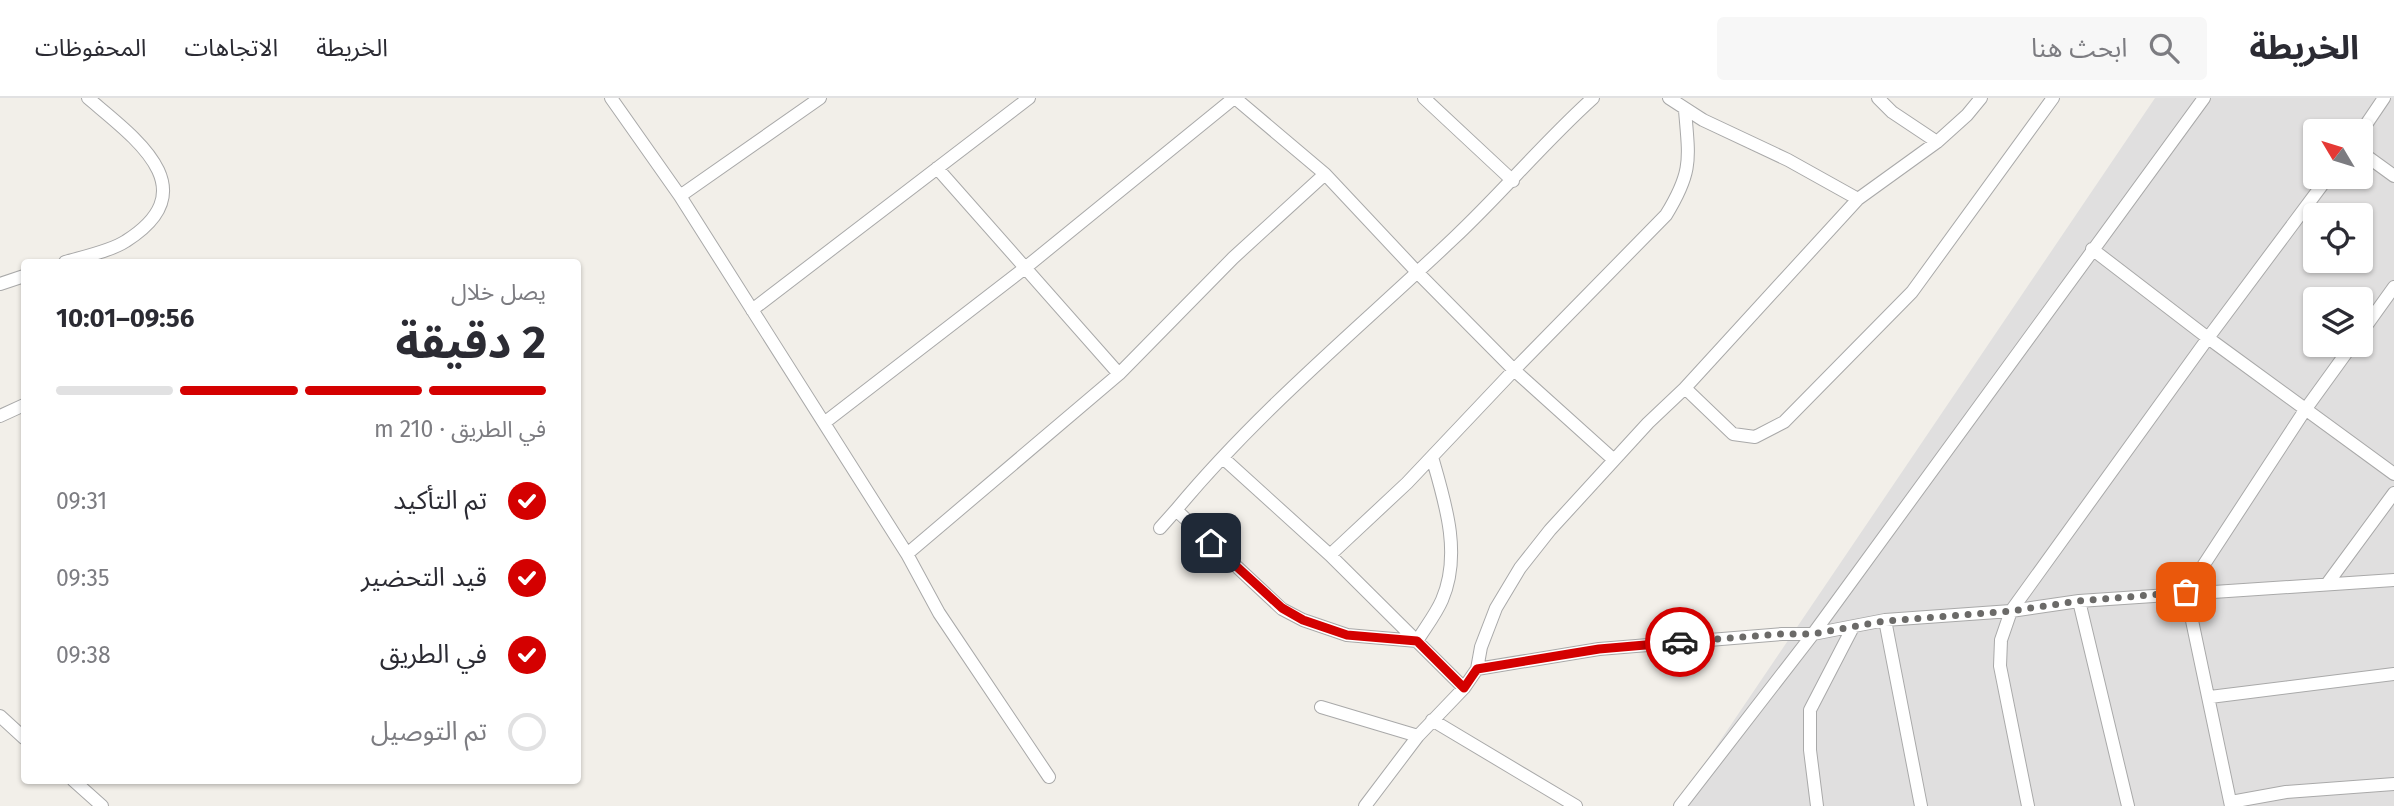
<!DOCTYPE html>
<html lang="ar">
<head>
<meta charset="utf-8">
<style>
  :root { --surface:#fff; --page:#f7f7f7; --text:#2b2b33; --muted:#7c7c81; --line:#e1e1e2; --accent:#d40000 }
  body { margin:0; font-family:"Fira Sans","Noto Sans Arabic",sans-serif; background:var(--page); color:var(--text); direction:rtl; height:100vh; display:flex; flex-direction:column; font-size:26px; white-space:nowrap }
  * { box-sizing:border-box; margin:0 }
  p { font-size:23px; color:var(--muted) }
  .icon { flex:none; width:38px; height:38px; fill:none; stroke:currentColor; stroke-width:2; stroke-linecap:round; stroke-linejoin:round }
  .map { position:relative; flex:1; overflow:hidden; direction:ltr }
  .sheet { position:absolute; left:21px; top:161px; width:560px; height:525px; display:flex; flex-direction:column; background:var(--surface); border-radius:7px; box-shadow:0 2px 5px #0004; direction:rtl }
  .sheet>* { flex:none }
  .needle { width:46px; rotate:308deg }
  .controls { position:absolute; left:2303px; top:21px; display:grid; gap:14px }
  .controls a { display:grid; place-items:center; width:70px; height:70px; border-radius:7px; background:var(--surface); box-shadow:0 2px 5px #0004; font-size:35px }
  .pin { position:absolute; display:grid; place-items:center; width:60px; height:60px; color:#fff; margin:-30px; border-radius:14px; box-shadow:0 4px 10px #0006 }
  .courier { position:absolute; display:grid; place-items:center; width:70px; height:70px; margin:-35px; border:5px solid #d40000; border-radius:50%; background:#fff; color:#222; box-shadow:0 2px 9px #0007 }
  .overview em { font-style:normal; font-weight:700 }
  .overview div { display:flex; flex-direction:column-reverse }
  .overview { display:flex; align-items:center; justify-content:space-between; height:119px; padding:0 35px }
  h1 { font-size:46px; font-weight:700; line-height:52px }
  .bar { display:grid; grid-template-columns:repeat(4,1fr); gap:10px 7px; align-content:center; height:84px; padding:0 35px }
  .bar i { height:9px; border-radius:5px; background:var(--line) }
  .bar .on { background:var(--accent) }
  .bar p { grid-column:span 4 }
  ol { padding:0 35px; list-style:none }
  li { display:flex; align-items:center; gap:21px; height:77px }
  li p { margin-inline-start:auto }
  li .icon { padding:7px; border-radius:50%; background:var(--accent); color:#fff; stroke-width:4 }
  li:last-child { color:var(--muted) }
  li i { width:38px; height:38px; border:4px solid var(--line); border-radius:50% }
  header { display:flex; align-items:center; gap:42px; box-sizing:border-box; height:98px; padding:0 35px; background:var(--surface); border-bottom:2px solid var(--line) }
  header strong { font-size:33px }
  nav { display:flex; gap:38px; margin-inline-start:auto; font-size:24px }
  .search { width:490px; height:63px; background:var(--page); display:flex; align-items:center; gap:18px; box-sizing:border-box; padding:0 24px; border-radius:7px; color:var(--muted); font-size:26px }
  .map>svg:first-child { display:block }
  .residential { fill:#e0dfdf; fill-rule:evenodd }
  .lines { fill:none; stroke-linecap:round; stroke-linejoin:round }
  .minor-casing { stroke:#a9a9a9; stroke-width:14 }
  .minor { stroke:#fff; stroke-width:12 }
  .done { stroke:#6b6a68; stroke-width:7; stroke-dasharray:0 12.6 }
  .route { stroke:#d40000; stroke-width:9 }
</style>
</head>
<body>
<header>
<strong>الخريطة</strong>
<div class="search"><svg class="icon" aria-label="search" viewBox="0 0 24 24"><circle cx="10" cy="10" r="6"/><path d="M15 15l6 6"/></svg>ابحث هنا</div>
<nav><a>الخريطة</a><a>الاتجاهات</a><a>المحفوظات</a></nav>
</header>
<div class="map">
<svg width="2394" height="708" viewBox="0 0 2394 708">
  <rect width="100%" height="100%" fill="#f2efe9"/>
  <!-- residential -->
  <path class="residential" d="M2155 0H2394V708H1676ZM2315 33H2361V79H2315ZM2315 117H2361V163H2315ZM2315 201H2361V247H2315Z"/>
  <g class="lines">
    <defs>
      <path id="minor" d="M611 0 680 98 907 456 939 515 1049 679
        M1235 0 1325 76 1417 174 1514 272 1614 362
        M1424 0 1513 83
        M1669 0 1703 22 1788 62 1858 101
        M1878 0 1892 14 1937 44
        M1981 0 1967 17 1937 44 1858 101 1685 290 1733 336 1755 339 1784 324 1912 194 2053 0
        M2361 34 2384 0
        M2361 54 2394 78
        M937 70 1119 276
        M680 98 820 0
        M2092 151 2208 240 2394 376
        M65 164C82 159 111 153 126 143 208 91 135 40 88 0
        M0 186 24 178
        M752 212 1029 0
        M2361 235 2394 189
        M0 318 24 307
        M824 325 1025 170 1234 0
        M1432 359C1445 404 1462 456 1442 502 1436 516 1425 530 1417 543L1347 537 1303 522 1282 511 1176 412C1259 312 1360 229 1454 140 1502 95 1544 44 1593 0
        M1223 360 1330 457 1464 590
        M1160 430 1176 412
        M907 456 1119 276 1233 160 1325 76
        M1330 457 1407 385 1514 272 1666 117C1693 73 1689 61 1685 12
        M2327 486 2394 395
        M2079 503 2128 708
        M1885 522 1921 708
        M1477 571 1599 551 1782 536H1813L1885 522 2011 513 2079 503 2394 482
        M2210 599 2394 576
        M1321 609 1418 638
        M0 618 24 640
        M1432 622 1576 708
        M73 682 102 708
        M2231 704 2286 694 2394 686
        M1365 708 1418 638 1464 590 1477 571 1481 549 1496 510 1520 470 1550 432 1648 325 1685 290
        M1680 708 1813 536 2204 0
        M1817 708 1810 652V612L1853 529
        M2028 708 2000 568 2001 542 2011 513 2208 240 2328 79
        M2231 708 2186 494 2305 312 2352 247"/>
    </defs>
    <!-- minor casing -->
    <use href="#minor" class="minor-casing"/>
    <!-- minor -->
    <use href="#minor" class="minor"/>
  </g>
  <g class="lines">
    <!-- done -->
    <path class="done" d="M1680 544 1782 536H1813L1885 523 2011 513 2079 503 2186 494"/>
    <!-- route -->
    <path class="route" d="M1211 445 1282 510 1303 522 1347 537 1417 543 1464 590 1477 571 1599 551 1680 544"/>
  </g>
</svg>
<div class="controls">
<a><svg class="needle" viewBox="-14 -14 28 28"><path d="M0-13l5 13h-10z" fill="#e53935"/><path d="M0 13l5-13h-10z" fill="#7c7c81"/></svg></a>
<a><svg class="icon" aria-label="locate" viewBox="0 0 24 24"><circle cx="12" cy="12" r="6"/><path d="M12 2v4M12 18v4M2 12h4M18 12h4"/></svg></a>
<a><svg class="icon" aria-label="layers" viewBox="0 0 24 24"><path d="M12 4l9 5-9 5-9-5zM3 14l9 5 9-5"/></svg></a>
</div>
<div class="pin" style="left:2186px;top:494px;background:#ea580c"><svg class="icon" aria-label="bag" viewBox="0 0 24 24"><path d="M5 8h14l-1 12H6zM9 8a3 3 0 0 1 6 0"/></svg></div>
<div class="pin" style="left:1211px;top:445px;background:#1f2937"><svg class="icon" aria-label="home" viewBox="0 0 24 24"><path d="M3 11l9-7 9 7M6 9v11h12V9"/></svg></div>
<div class="courier" style="left:1680px;top:544px"><svg class="icon" aria-label="car" viewBox="0 0 24 24"><path d="M5 17H2v-5l4-1 3-4h7l3 4 3 1v5h-3M9 17h6M6 11h13"/><circle cx="7" cy="17" r="2"/><circle cx="17" cy="17" r="2"/></svg></div>
<section class="sheet">
<div class="overview"><div><h1>2 دقيقة</h1><p>يصل خلال</p></div><em>09:56–10:01</em></div>
<div class="bar"><i class="on"></i><i class="on"></i><i class="on"></i><i></i><p>في الطريق · 210 m</p></div>
<ol>
<li><svg class="icon" aria-label="check" viewBox="0 0 24 24"><path d="M5 12l5 5 9-10"/></svg>تم التأكيد<p>09:31</p></li>
<li><svg class="icon" aria-label="check" viewBox="0 0 24 24"><path d="M5 12l5 5 9-10"/></svg>قيد التحضير<p>09:35</p></li>
<li><svg class="icon" aria-label="check" viewBox="0 0 24 24"><path d="M5 12l5 5 9-10"/></svg>في الطريق<p>09:38</p></li>
<li><i></i>تم التوصيل</li>
</ol>
</section>
</div>
</body>
</html>
